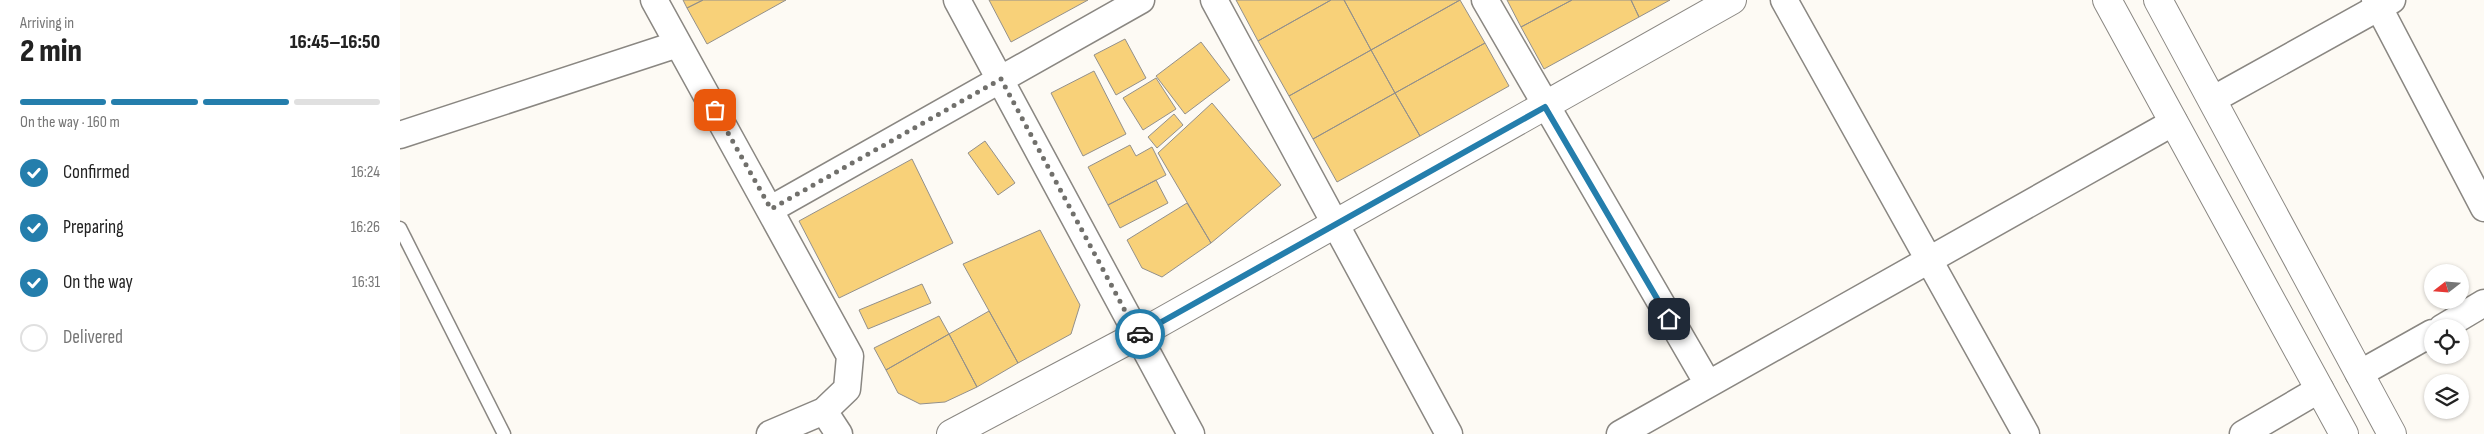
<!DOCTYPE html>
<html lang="en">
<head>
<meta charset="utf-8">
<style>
  :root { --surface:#fff; --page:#f2f2f2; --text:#222; --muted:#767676; --line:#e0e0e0; --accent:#247eac }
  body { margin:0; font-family:"Sofia Sans Condensed",sans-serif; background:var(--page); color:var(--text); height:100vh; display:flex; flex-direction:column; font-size:19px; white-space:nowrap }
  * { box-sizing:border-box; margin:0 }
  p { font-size:16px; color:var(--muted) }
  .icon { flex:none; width:28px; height:28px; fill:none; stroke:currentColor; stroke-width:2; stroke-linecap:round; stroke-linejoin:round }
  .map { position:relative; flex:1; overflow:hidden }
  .details { display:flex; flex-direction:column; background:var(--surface); width:400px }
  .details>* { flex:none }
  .needle { width:32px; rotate:253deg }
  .buttons { position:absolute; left:2024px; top:264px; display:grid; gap:10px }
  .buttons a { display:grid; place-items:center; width:45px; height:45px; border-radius:50%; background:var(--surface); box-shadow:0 1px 4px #0004; font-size:25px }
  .pin { position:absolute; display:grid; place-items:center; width:42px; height:42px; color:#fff; margin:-21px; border-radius:10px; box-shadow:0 2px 8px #0006 }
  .courier { position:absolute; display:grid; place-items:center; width:50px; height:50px; margin:-25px; border:4px solid #247eac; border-radius:50%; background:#fff; color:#222; box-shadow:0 1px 6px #0007 }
  .head em { font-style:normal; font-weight:800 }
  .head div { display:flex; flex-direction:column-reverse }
  .head { display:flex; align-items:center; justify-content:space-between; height:85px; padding:0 20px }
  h1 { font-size:32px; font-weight:800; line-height:38px }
  .bar { display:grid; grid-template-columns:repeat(4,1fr); gap:8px 5px; align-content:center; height:60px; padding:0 20px }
  .bar i { height:6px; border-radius:4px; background:var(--line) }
  .bar .current { background:var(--accent) }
  .bar p { grid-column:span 4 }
  ol { padding:0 20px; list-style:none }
  li { display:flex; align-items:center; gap:15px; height:55px }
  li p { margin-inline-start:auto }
  li .icon { padding:5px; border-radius:50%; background:var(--accent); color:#fff; stroke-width:4 }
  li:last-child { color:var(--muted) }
  li i { width:28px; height:28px; border:2px solid var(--line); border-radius:50% }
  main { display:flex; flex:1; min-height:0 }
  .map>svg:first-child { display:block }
  .building { fill:#f8d179; stroke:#93908b }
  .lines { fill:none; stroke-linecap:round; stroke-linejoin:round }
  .service-casing { stroke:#8a8782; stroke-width:15 }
  .minor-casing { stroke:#8a8782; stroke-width:29 }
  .tertiary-casing { stroke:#8a8782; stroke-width:30 }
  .service { stroke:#fff; stroke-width:12 }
  .minor { stroke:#fff; stroke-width:26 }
  .tertiary { stroke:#fff; stroke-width:28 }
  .done { stroke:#71706c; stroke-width:5; stroke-dasharray:0 9 }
  .route { stroke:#247eac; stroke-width:6 }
</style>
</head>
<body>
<main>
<section class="details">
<div class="head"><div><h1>2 min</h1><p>Arriving in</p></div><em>16:45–16:50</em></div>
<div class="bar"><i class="current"></i><i class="current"></i><i class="current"></i><i></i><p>On the way · 160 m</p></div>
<ol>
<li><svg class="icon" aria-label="check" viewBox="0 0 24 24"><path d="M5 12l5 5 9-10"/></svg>Confirmed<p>16:24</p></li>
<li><svg class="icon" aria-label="check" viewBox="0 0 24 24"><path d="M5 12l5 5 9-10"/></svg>Preparing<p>16:26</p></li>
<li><svg class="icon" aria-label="check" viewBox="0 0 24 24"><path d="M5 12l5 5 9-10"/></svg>On the way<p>16:31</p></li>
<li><i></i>Delivered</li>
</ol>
</section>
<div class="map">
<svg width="2084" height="434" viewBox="0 0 2084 434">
  <rect width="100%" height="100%" fill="#fdfaf4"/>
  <!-- building -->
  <path class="building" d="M283 0H303L287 8Z
    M303 0H386L307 44 287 8Z
    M589 0H688L611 42Z
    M836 0H931L858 41Z
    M931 0H944L971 50 889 96 858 41Z
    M944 0H1060L971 50Z
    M1060 0 1085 43 995 93 971 50Z
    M1107 0H1172L1121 27Z
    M1172 0H1231L1239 17 1144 69 1121 27Z
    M1231 0H1270L1239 17Z
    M725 39 746 78 716 95 694 55Z
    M801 42 830 80 785 114 756 76Z
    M1085 43 1109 86 1020 136 995 93Z
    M971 50 995 93 913 139 889 96Z
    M694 71 726 134 683 156 651 93Z
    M756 78 776 109 743 130 723 98Z
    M995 93 1020 136 937 182 913 139Z
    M812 103 881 185 811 243 758 153Z
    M774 114 783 125 757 148 748 137Z
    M585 141 615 183 598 195 568 153Z
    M730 145 736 156 752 147 766 175 708 205 688 167Z
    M512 159 553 243 439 298 399 221Z
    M756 180 768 203 720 228 708 205Z
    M787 203 811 243 762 277 742 268 727 240Z
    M640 230 680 305 671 334 618 363 563 264Z
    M522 284 531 303 468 329 459 310Z
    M589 311 618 363 577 387 549 334Z
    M539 316 549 334 486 370 474 348Z
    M549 334 577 387 545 402 520 404 498 393 486 370Z"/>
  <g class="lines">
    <defs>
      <path id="service" d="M0 228 104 434"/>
      <path id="minor" d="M254 0 450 356 447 389 424 411 370 434
        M557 0 791 434
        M814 0 1049 434
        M1085 0 1308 384
        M1384 0 1626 434
        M1975 0 2084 208
        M1812 100 1992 0
        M0 135 278 44
        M371 209 741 0
        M2042 328 2084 303
        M1959 374 2032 333
        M424 411 439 434
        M1220 434 1774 122
        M1843 434 1920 389"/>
      <path id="tertiary" d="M1707 0 1944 434
        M1758 0 1992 434
        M551 434 738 335 1332 0"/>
    </defs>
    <!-- service casing -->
    <use href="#service" class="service-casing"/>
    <!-- minor casing -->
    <use href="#minor" class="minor-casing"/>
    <!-- tertiary casing -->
    <use href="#tertiary" class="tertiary-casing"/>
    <!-- service -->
    <use href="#service" class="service"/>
    <!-- minor -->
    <use href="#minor" class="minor"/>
    <!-- tertiary -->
    <use href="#tertiary" class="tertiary"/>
  </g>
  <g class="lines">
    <!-- done -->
    <path class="done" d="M315 110 371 209 601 79 738 335 740 334"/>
    <!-- route -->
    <path class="route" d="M740 334 1145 107 1269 319"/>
  </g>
</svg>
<div class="buttons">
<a><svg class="needle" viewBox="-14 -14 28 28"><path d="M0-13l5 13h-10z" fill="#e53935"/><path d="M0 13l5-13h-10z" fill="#767676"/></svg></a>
<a><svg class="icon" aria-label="locate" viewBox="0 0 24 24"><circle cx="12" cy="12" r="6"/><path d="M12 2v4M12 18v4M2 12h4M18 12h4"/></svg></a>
<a><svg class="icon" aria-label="layers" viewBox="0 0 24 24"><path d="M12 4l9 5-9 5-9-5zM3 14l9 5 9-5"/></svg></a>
</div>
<div class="pin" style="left:315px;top:110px;background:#ea580c"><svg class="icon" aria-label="bag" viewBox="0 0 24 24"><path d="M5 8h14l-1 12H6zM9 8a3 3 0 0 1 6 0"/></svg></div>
<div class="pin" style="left:1269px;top:319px;background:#1f2937"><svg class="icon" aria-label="home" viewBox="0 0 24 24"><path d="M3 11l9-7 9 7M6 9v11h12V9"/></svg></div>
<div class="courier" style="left:740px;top:334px"><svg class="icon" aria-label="car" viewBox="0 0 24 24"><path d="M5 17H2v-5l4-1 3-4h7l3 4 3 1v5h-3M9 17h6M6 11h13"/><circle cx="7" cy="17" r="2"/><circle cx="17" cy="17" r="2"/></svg></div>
</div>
</main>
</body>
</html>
